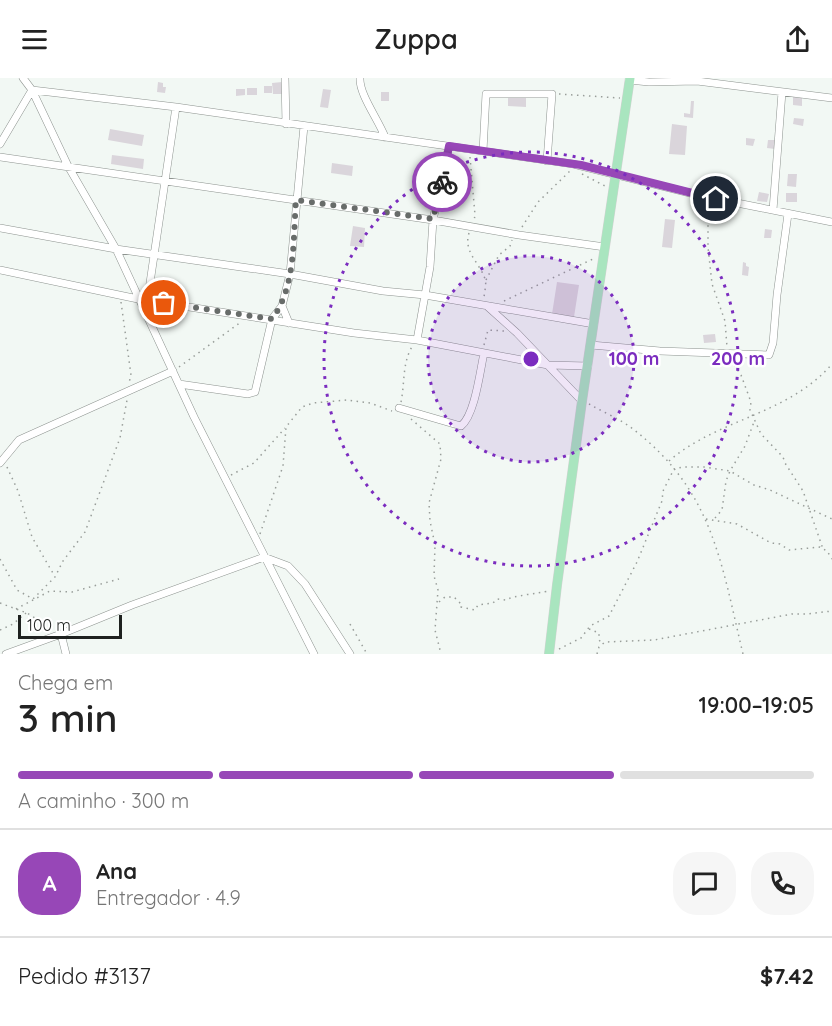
<!DOCTYPE html>
<html lang="pt">
<head>
<meta charset="utf-8">
<style>
  :root { --surface:#fff; --page:#f6f6f6; --text:#222; --muted:#767676; --line:#e0e0e0; --accent:#9747b7 }
  body { margin:0; font-family:Quicksand,sans-serif; background:var(--page); color:var(--text); height:100vh; display:flex; flex-direction:column; font-size:22px; white-space:nowrap }
  * { box-sizing:border-box; margin:0 }
  p { font-size:20px; color:var(--muted) }
  .icon { flex:none; width:33px; height:33px; fill:none; stroke:currentColor; stroke-width:2; stroke-linecap:round; stroke-linejoin:round }
  .map { position:relative; height:576px; overflow:hidden }
  .drawer { display:flex; flex-direction:column; background:var(--surface); flex:1 }
  .drawer>* { flex:none }
  .scale { position:absolute; left:18px; bottom:15px; width:104px; box-sizing:border-box; padding-left:6px; border:3px solid #1e211f; border-top:0; font-size:16px; line-height:21px; white-space:nowrap; color:#1e211f; -webkit-text-stroke:4px #fff; paint-order:stroke }
  .pin { position:absolute; display:grid; place-items:center; width:51px; height:51px; color:#fff; margin:-26px; border:3px solid #fff; border-radius:50%; box-shadow:0 2px 6px #0007 }
  .courier { position:absolute; display:grid; place-items:center; width:60px; height:60px; margin:-30px; border:4px solid #9747b7; border-radius:50%; background:#fff; color:#222; box-shadow:0 2px 8px #0007 }
  .head em { font-style:normal; font-weight:600 }
  .head div { display:flex; flex-direction:column-reverse }
  .head { display:flex; align-items:center; justify-content:space-between; height:102px; padding:0 18px }
  h1 { font-size:39px; font-weight:600; line-height:45px }
  .bar { display:grid; grid-template-columns:repeat(4,1fr); gap:9px 6px; align-content:center; height:72px; padding:0 18px }
  .bar i { height:8px; border-radius:4px; background:var(--line) }
  .bar .current { background:var(--accent) }
  .bar p { grid-column:span 4 }
  .line { display:flex; align-items:center; gap:15px; padding:0 18px; border-top:2px solid var(--line) }
  .line div { flex:1 }
  .round { display:grid; place-items:center; flex:none; width:63px; height:63px; border-radius:24px; background:var(--page) }
  header { display:flex; justify-content:space-between; align-items:center; height:78px; padding:0 18px; background:var(--surface); font-size:27px; font-weight:600 }
  .map>svg:first-child { display:block }
  .building { fill:#dad5db }
  .lines { fill:none; stroke-linecap:round; stroke-linejoin:round }
  .minor-casing { stroke:#8d938f; stroke-width:8 }
  .major-casing { stroke:#d2d3d2; stroke-width:10 }
  .path { stroke:#999e9a; stroke-width:1.5; stroke-dasharray:1.5 4.5; stroke-linecap:butt }
  .minor { stroke:#fff; stroke-width:7 }
  .major { stroke:#a9e5bf; stroke-width:9 }
  .done { stroke:#686c6a; stroke-width:6; stroke-dasharray:0 10.8 }
  .route { stroke:#9747b7; stroke-width:8 }
  .ring { fill:none; stroke:#7b2cbf; stroke-width:3; stroke-dasharray:3 6 }
  .centre { fill:#7b2cbf; stroke:#fff; stroke-width:3 }
  .ring-label { font-size:18px; text-anchor:middle; font-weight:bold; fill:#7b2cbf; stroke:#fff; stroke-width:5; stroke-linejoin:round; paint-order:stroke }
</style>
</head>
<body>
<header><svg class="icon" aria-label="menu" viewBox="0 0 24 24"><path d="M4 6h16M4 12h16M4 18h16"/></svg>Zuppa<svg class="icon" aria-label="share" viewBox="0 0 24 24"><path d="M12 15V3M7 8l5-5 5 5M5 13v7h14v-7"/></svg></header>
<div class="map">
<svg width="832" height="576" viewBox="0 0 832 576">
  <rect width="100%" height="100%" fill="#f2f8f4"/>
  <!-- building -->
  <path class="building" d="M158 4 163 5V9H166L165 15 157 14Z
    M282 4 283 16H273L272 5Z
    M264 8H272V15H264Z
    M247 10H257V17H247Z
    M236 11H245V17L236 18Z
    M323 11 331 12 328 30 320 29Z
    M381 14H389V23H381Z
    M508 17 526 18V29L508 28Z
    M793 19 802 20V28L793 27Z
    M691 23H694L693 40 684 39V35L690 36Z
    M794 40 804 41 803 48 793 46Z
    M672 46 687 48 685 77 669 76Z
    M110 51 144 57 142 68 108 62Z
    M746 60 755 61 753 68 746 67Z
    M768 62H775V71L767 70Z
    M112 77 144 81 143 91 111 86Z
    M332 85 353 88 352 98 331 95Z
    M788 96H797L796 109 787 108Z
    M715 103 724 104 723 115 714 114Z
    M759 114 769 116 767 124 757 123Z
    M786 115H797V124H786Z
    M665 141 675 142 672 170 662 169Z
    M353 148 365 150 364 169 350 168Z
    M765 151 772 152 771 160H764Z
    M743 184 746 185V188L749 189 748 198 742 197Z
    M557 204 579 207 574 239 552 236Z
    M715 256 716 264 704 265 703 257Z"/>
  <g class="lines">
    <defs>
      <path id="minor" d="M23 0 32 12 68 88 116 171 194 339 314 576
        M285 0 286 46
        M360 0C359 16 378 41 385 59
        M629 2 649 4 697 3 832 20
        M32 12 176 29 573 86 702 118 832 144
        M0 66 32 12
        M483 73 486 16H552L547 83
        M0 79 433 142 449 68
        M773 132 782 14
        M0 150 116 171 290 196 383 213 425 217 594 246
        M0 192 138 221 354 255 417 262 548 287 588 288
        M147 225 176 29
        M282 228 289 245
        M488 229 517 255 582 323
        M417 262 430 189 433 142 519 157 605 169
        M591 267 660 273 769 277 773 265 777 217 788 136
        M179 306 248 316 255 314 272 241 282 228 290 196 304 48
        M399 330 461 348C475 337 480 293 484 275
        M0 385 19 362 173 293
        M6 576 61 556
        M66 576 61 556 132 527 264 479 288 488 305 506 350 576"/>
      <path id="major" d="M549 576 557 507 582 323 630 0"/>
    </defs>
    <!-- minor casing -->
    <use href="#minor" class="minor-casing"/>
    <!-- major casing -->
    <use href="#major" class="major-casing"/>
    <!-- path -->
    <path class="path" d="M559 16 620 20
      M470 79 475 137 474 143
      M582 96 607 109
      M704 124 708 136V169L712 206 725 243 727 269
      M522 149 538 124 571 92
      M469 155C463 174 480 185 485 201 487 207 484 214 484 221
      M486 202 499 177 510 168 512 162
      M504 223 595 180
      M121 224 131 297 129 305
      M484 267 488 252 504 253
      M731 282 741 297 751 324 750 332 761 356 783 379 785 385 803 413 823 471
      M179 289 241 244
      M401 324C405 305 402 284 413 267
      M589 326C603 334 620 341 633 351 713 413 721 484 743 576
      M411 341 440 366 441 381 429 425 430 443 435 467 434 498 438 512 435 552 441 576
      M669 383C717 341 788 337 832 286
      M7 389 18 413 32 459 54 497
      M231 397 254 385 285 350
      M715 440 722 432 726 403 730 393 745 368 754 344
      M706 441 737 446 771 465 780 466 789 472 820 469 827 473 832 481
      M260 456 283 388 286 349 302 329 313 325 347 322 370 325 392 333
      M0 481 17 512 33 521 55 499 63 483 85 454 120 360 127 322
      M439 524 445 519H454L462 527 461 529 475 532 478 527 493 525 497 521 506 522C511 518 540 515 549 513
      M0 525 27 535 53 551
      M16 531 50 513 72 514 119 501
      M350 546 367 576
      M589 551 599 555V562L602 565
      M0 552 13 546 26 535
      M559 571 581 560 590 548 609 538 637 484 662 423 663 413 674 391 683 389H704L730 393 754 407 770 412 832 441
      M597 576 599 569 605 564 654 562 792 536H807L832 533"/>
    <!-- minor -->
    <use href="#minor" class="minor"/>
    <!-- major -->
    <use href="#major" class="major"/>
  </g>
  <g class="lines">
    <!-- done -->
    <path class="done" d="M164 225 272 241C296 209 293 161 296 122L433 141 442 104"/>
    <!-- route -->
    <path class="route" d="M442 104 449 68 581 87 716 121"/>
  </g>
  <!-- distance rings -->
  <circle cx="531" cy="281" r="103" fill="#7b2cbf" fill-opacity=".12"/>
  <g class="ring">
    <circle cx="531" cy="281" r="103"/>
    <circle cx="531" cy="281" r="207"/>
  </g>
  <circle cx="531" cy="281" r="9" class="centre"/>
  <g class="ring-label">
    <text x="634" y="287">100 m</text>
    <text x="738" y="287">200 m</text>
  </g>
</svg>
<div class="scale">100 m</div>
<div class="pin" style="left:164px;top:225px;background:#ea580c"><svg class="icon" aria-label="bag" viewBox="0 0 24 24"><path d="M5 8h14l-1 12H6zM9 8a3 3 0 0 1 6 0"/></svg></div>
<div class="pin" style="left:716px;top:121px;background:#1f2937"><svg class="icon" aria-label="home" viewBox="0 0 24 24"><path d="M3 11l9-7 9 7M6 9v11h12V9"/></svg></div>
<div class="courier" style="left:442px;top:104px"><svg class="icon" aria-label="bike" viewBox="0 0 24 24"><circle cx="6" cy="16" r="4"/><circle cx="18" cy="16" r="4"/><path d="M6 16l4-8h5l3 8M10 8l3 8H6M13 5h3"/></svg></div>
</div>
<section class="drawer">
<div class="head"><div><h1>3 min</h1><p>Chega em</p></div><em>19:00–19:05</em></div>
<div class="bar"><i class="current"></i><i class="current"></i><i class="current"></i><i></i><p>A caminho · 300 m</p></div>
<div class="line" style="height:108px"><b class="round" style="background:var(--accent);color:#fff">A</b><div><b>Ana</b><p>Entregador · 4.9</p></div><a class="round"><svg class="icon" aria-label="chat" viewBox="0 0 24 24"><path d="M4 5h16v11H9l-5 4z"/></svg></a><a class="round"><svg class="icon" aria-label="phone" viewBox="0 0 24 24"><path d="M5 4h4l2 5-3 2q2 4 5 5l2-3 5 2v4C11 20 4 13 5 4z"/></svg></a></div>
<div class="line" style="height:78px"><div>Pedido #3137</div><b>$7.42</b></div>
</section>
</body>
</html>
